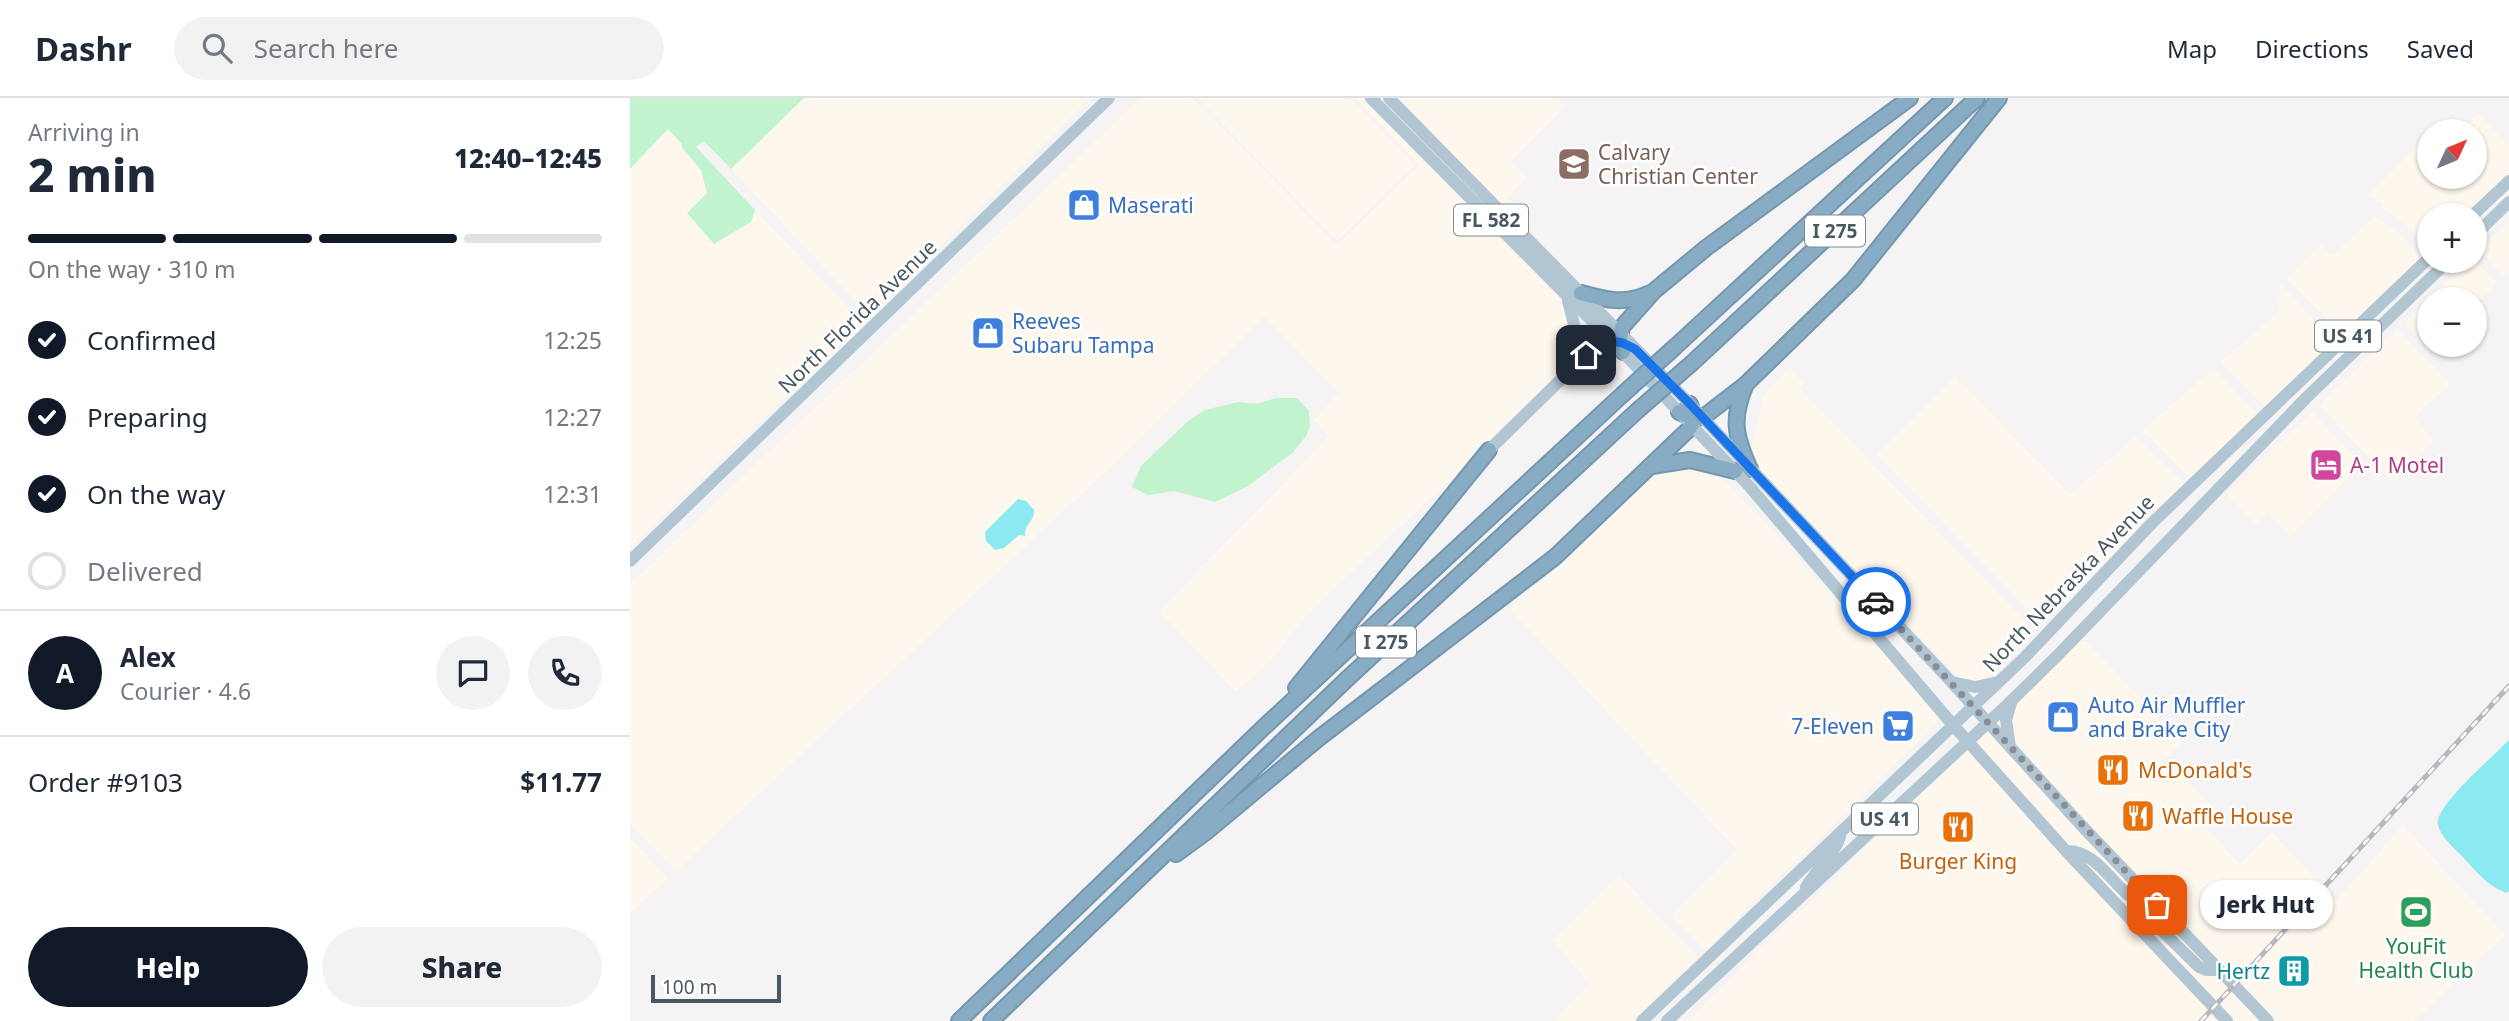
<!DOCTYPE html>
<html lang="en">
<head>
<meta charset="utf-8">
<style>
  :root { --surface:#fff; --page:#f2f2f3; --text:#1f2937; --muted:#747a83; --line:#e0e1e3; --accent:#111827 }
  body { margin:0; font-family:"Noto Sans",sans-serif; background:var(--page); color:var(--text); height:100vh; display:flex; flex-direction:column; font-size:26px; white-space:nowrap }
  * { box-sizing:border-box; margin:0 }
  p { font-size:23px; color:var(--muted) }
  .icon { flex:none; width:38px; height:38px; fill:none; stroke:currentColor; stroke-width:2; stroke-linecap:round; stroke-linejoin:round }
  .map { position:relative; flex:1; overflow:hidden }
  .drawer { display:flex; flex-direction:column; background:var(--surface); width:630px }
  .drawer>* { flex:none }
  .needle { width:46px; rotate:46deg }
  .buttons { position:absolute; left:1787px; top:21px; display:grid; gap:14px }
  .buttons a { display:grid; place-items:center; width:70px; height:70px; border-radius:50%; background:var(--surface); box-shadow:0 2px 5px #0004; font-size:35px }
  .scale { position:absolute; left:21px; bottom:18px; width:130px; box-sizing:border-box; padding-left:7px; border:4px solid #495962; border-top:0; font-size:19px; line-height:24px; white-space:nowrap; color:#495962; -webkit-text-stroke:5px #fff; paint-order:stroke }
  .pin { position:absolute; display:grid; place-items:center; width:60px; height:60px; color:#fff; margin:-30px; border-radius:14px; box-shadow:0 4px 10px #0006 }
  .courier { position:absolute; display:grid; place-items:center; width:70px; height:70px; margin:-35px; border:5px solid #1a73e8; border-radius:50%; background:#fff; color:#222; box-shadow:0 2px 9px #0007 }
  .bubble { position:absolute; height:49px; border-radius:24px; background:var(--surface); box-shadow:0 2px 5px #0004; font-size:23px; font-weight:800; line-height:49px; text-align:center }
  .overview em { font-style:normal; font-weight:800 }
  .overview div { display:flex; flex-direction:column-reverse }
  .overview { display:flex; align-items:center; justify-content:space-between; height:119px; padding:0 28px }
  h1 { font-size:46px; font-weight:800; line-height:52px }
  .bar { display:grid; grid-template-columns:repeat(4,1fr); gap:10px 7px; align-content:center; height:84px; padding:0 28px }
  .bar i { height:9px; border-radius:5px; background:var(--line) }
  .bar .selected { background:var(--accent) }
  .bar p { grid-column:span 4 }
  .line { display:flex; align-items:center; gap:18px; padding:0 28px; border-top:2px solid var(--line) }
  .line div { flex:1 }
  .round { display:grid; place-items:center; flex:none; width:74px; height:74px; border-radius:37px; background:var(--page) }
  ol { padding:0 28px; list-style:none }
  li { display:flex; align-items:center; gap:21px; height:77px }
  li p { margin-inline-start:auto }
  li .icon { padding:7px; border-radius:50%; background:var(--accent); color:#fff; stroke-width:4 }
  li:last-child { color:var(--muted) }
  li i { width:38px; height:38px; border:4px solid var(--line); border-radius:50% }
  .button { display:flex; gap:14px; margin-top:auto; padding:14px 28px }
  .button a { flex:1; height:80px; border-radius:42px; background:var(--accent); color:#fff; font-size:28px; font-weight:800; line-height:80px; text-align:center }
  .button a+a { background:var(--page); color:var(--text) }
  header { display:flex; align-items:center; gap:42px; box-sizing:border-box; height:98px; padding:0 35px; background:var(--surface); border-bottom:2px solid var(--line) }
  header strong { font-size:33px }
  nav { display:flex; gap:38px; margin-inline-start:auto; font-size:24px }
  .search { width:490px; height:63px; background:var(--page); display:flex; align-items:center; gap:18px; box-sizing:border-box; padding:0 24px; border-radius:38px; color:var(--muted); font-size:26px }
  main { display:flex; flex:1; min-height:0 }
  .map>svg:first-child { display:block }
  .commercial { fill:#fef7ee }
  .green { fill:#c1f3ce }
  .water { fill:#8be9f2 }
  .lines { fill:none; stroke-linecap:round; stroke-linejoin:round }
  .highway-casing { stroke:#7397b0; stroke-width:18 }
  .primary { stroke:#b1c6d2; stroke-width:12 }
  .highway { stroke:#88acc3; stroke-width:14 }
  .rail-casing { stroke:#b5b9bd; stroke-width:5 }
  .rail { stroke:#fff; stroke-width:2.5; stroke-dasharray:8; stroke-linecap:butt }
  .highway-bridge-casing { stroke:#7397b0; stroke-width:18; stroke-linecap:butt }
  .highway-bridge { stroke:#88acc3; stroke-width:14 }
  .done { stroke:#858f95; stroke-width:7; stroke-dasharray:0 12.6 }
  .route { stroke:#1a73e8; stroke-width:9 }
  .labels { text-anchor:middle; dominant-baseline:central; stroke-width:5; stroke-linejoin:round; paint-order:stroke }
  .shield { fill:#fff; stroke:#808b91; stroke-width:2 }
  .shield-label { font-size:19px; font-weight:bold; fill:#495962 }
  .education-label { font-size:21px; fill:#785e54; stroke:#fff; text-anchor:start }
  .shop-label { font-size:21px; fill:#366cbe; stroke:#fff; text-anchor:start }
  .street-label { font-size:21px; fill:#495962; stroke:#fff }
  .hotel-label { font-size:21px; fill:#b23c85; stroke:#fff; text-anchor:start }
  .food-label { font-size:21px; fill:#c56008; stroke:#fff; text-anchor:start }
  .leisure-label { font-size:21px; fill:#27864d; stroke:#fff }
  .culture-label { font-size:21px; fill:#0d838f; stroke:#fff; text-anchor:end }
</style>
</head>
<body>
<header>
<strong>Dashr</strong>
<div class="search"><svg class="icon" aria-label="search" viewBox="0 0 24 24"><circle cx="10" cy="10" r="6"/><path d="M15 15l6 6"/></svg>Search here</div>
<nav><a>Map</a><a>Directions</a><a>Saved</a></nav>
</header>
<main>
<section class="drawer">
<div class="overview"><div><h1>2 min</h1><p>Arriving in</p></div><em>12:40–12:45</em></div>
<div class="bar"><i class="selected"></i><i class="selected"></i><i class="selected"></i><i></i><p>On the way · 310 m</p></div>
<ol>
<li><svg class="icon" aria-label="check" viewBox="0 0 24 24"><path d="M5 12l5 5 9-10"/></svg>Confirmed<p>12:25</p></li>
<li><svg class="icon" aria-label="check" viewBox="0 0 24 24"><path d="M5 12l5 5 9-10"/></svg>Preparing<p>12:27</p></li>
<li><svg class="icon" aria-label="check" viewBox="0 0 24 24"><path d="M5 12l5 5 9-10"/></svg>On the way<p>12:31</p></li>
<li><i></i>Delivered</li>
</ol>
<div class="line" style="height:126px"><b class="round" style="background:var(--accent);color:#fff">A</b><div><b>Alex</b><p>Courier · 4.6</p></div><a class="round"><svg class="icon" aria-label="chat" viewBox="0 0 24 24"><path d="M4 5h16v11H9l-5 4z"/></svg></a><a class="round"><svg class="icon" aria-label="phone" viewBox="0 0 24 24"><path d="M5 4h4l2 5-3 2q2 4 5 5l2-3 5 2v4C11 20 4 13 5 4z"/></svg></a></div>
<div class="line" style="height:91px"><div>Order #9103</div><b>$11.77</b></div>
<div class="button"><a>Help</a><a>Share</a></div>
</section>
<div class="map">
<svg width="1879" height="923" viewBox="0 0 1879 923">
  <rect width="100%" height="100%" fill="#f5f3f3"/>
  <!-- commercial -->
  <path class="commercial" d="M174 0H461L240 218 101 71Z
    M511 0H562L707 147 789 67 726 0H731L932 203 941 235 937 269 856 349 699 495 671 524 642 561 606 594 529 513 699 339 684 322 709 295 634 218 470 379 46 773 0 725V486Z
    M568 0H720L785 67 707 143Z
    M766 0H927L935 9 881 63 897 79 871 107Z
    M1848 16 1879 48V76L1837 117H1799V151L1780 130 1752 110V105L1737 98 1791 44 1799 56V79H1844V33H1831Z
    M37 31 53 46 52 50 71 72 77 95 121 124 125 112 233 225 0 448V71L17 39Z
    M1745 118 1773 138 1793 159 1712 237 1657 180 1691 147 1700 156H1704Z
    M1879 123V174L1874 178 1849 152Z
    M1844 162 1867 185 1845 206 1844 201H1799V247H1801L1798 249 1774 225 1838 163Z
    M1650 186 1705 244 1635 310 1591 264 1649 213Z
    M1767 231 1820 286 1784 320 1804 343 1762 384 1689 307Z
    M1160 270 1174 286 1170 291 1405 533 1353 583 1332 582 1138 383 1121 356 1133 298Z
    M1583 271 1628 317 1562 380 1555 376 1513 332Z
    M1325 279 1439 395 1444 394 1505 338 1555 387 1412 526 1247 356Z
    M1682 314 1732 367 1660 438 1638 415 1626 426 1597 396Z
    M1052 367 1084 371 1224 520 1311 621 1075 852 1041 817 1107 752 880 511 1018 384 1041 369Z
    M1452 539 1552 644 1535 661 1587 714 1574 728 1610 766 1642 734 1706 803 1773 727 1875 837 1784 923H1057Z
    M0 740 38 780 0 815Z
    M989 777 1068 859 1002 923H924L959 886 923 842Z"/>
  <!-- green -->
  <path class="green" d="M0 0H174L101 71 74 43 66 49 125 112 121 124 84 146 57 115 77 95 71 72 52 50V46L38 31 0 71Z
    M646 300H667L679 313 680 328 676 338 662 355 618 388 585 404 544 393 518 397 502 389 511 368 558 323 575 312 608 304 626 306Z"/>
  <!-- water -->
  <path class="water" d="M388 401 396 403 404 412C405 423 394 426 395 438L389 437 374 450 365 452 356 443 355 434Z
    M1879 642V793L1876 795C1856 787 1846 773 1831 757 1823 749 1811 739 1808 727 1803 709 1865 657 1879 642Z"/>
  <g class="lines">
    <defs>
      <path id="highway" d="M951 195C976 202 995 207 1020 195
        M1046 248 1315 0
        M993 254 990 240 992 229 1024 193 1076 150 1280 0
        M1062 265 1347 0
        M1116 286C1101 320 1105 338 1120 371
        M1049 314 1065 321 1076 317 1116 286 1223 182 1369 0
        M1022 368 1060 362 1105 373
        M666 590 859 352
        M546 756 576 734 689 640 925 459 1059 331 1065 321 1060 306
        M329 923 634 629 992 297
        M361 923 717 581 1007 313"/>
    </defs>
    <!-- highway casing -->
    <use href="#highway" class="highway-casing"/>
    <!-- primary -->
    <path class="primary" d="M741 0 982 243 1120 389 1323 627 1436 753 1597 923
      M759 0 1060 306 1314 576 1451 727 1638 923
      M1843 117 1879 83
      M1844 138 1879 104
      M938 203 946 234 941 271
      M859 352 956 257 974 244H989
      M0 463 479 0
      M1322 584 1345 589 1369 584
      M1380 649 1376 622 1381 605
      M1436 753C1464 752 1479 781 1498 797L1505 798 1512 791
      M1176 789C1184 775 1208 751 1210 738
      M1505 826 1514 823 1525 826 1569 869 1576 872H1589
      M1012 923 1395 559 1522 425 1799 160
      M1037 923 1375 609 1428 557 1676 300 1818 163"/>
    <!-- highway -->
    <use href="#highway" class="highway"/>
    <defs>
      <path id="rail" d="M1571 923 1879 588"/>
    </defs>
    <!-- rail casing -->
    <use href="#rail" class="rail-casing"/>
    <!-- rail -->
    <use href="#rail" class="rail"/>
    <defs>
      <path id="highway-bridge" d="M992 297 1046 248
        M1007 313 1062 265"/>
    </defs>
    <!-- highway-bridge casing -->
    <use href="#highway-bridge" class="highway-bridge-casing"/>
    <!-- highway-bridge -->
    <use href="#highway-bridge" class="highway-bridge"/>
  </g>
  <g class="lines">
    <!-- done -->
    <path class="done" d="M1246 504 1527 807"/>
    <!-- route -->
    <path class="route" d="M956 257 966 248 982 243 993 245 1005 251 1060 306 1246 504"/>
  </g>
  <!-- icons -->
  <defs>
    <symbol id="school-square" viewBox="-11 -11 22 22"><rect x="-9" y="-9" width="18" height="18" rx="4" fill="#8d6e63" stroke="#fff"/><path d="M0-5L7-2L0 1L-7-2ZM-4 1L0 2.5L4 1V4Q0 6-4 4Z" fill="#fff"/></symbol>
    <symbol id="shop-square" viewBox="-11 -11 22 22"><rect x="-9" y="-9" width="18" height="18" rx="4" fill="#3f7fe0" stroke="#fff"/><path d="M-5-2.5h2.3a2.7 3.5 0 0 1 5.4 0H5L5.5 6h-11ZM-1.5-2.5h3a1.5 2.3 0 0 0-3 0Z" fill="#fff"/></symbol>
    <symbol id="hotel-square" viewBox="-11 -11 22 22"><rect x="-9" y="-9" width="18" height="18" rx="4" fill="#d1479c" stroke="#fff"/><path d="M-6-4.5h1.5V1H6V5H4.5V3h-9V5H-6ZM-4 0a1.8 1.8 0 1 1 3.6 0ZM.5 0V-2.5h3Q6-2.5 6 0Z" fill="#fff"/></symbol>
    <symbol id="supermarket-square" viewBox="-11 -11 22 22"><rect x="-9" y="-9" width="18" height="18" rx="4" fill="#3f7fe0" stroke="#fff"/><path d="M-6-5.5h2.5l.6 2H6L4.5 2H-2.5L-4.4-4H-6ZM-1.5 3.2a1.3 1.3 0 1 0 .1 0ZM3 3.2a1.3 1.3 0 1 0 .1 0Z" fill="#fff"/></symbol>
    <symbol id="restaurant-square" viewBox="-11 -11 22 22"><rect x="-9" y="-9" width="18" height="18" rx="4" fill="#e8710a" stroke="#fff"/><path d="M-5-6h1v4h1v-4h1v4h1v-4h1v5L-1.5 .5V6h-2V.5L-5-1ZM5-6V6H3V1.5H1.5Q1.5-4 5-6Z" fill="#fff"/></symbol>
    <symbol id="stadium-square" viewBox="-11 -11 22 22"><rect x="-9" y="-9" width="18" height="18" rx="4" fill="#2e9e5b" stroke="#fff"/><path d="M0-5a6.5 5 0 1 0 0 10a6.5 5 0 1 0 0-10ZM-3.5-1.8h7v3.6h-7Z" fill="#fff"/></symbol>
    <symbol id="building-square" viewBox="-11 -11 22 22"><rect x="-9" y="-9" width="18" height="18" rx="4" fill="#0f9aa8" stroke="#fff"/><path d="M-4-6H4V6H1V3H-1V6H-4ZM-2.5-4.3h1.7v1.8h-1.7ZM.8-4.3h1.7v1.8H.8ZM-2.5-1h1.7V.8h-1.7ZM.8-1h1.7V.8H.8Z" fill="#fff"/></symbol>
  </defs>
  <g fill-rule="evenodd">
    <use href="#school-square" x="925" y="47" width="38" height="38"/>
    <use href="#shop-square" x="435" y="88" width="38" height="38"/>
    <use href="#shop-square" x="339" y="216" width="38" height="38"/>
    <use href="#hotel-square" x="1677" y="348" width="38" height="38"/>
    <use href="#shop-square" x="1414" y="600" width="38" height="38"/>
    <use href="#supermarket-square" x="1249" y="609" width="38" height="38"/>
    <use href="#restaurant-square" x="1464" y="653" width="38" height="38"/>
    <use href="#restaurant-square" x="1489" y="699" width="38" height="38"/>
    <use href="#restaurant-square" x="1309" y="710" width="38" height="38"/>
    <use href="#stadium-square" x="1767" y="795" width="38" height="38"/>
    <use href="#building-square" x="1645" y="854" width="38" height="38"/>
  </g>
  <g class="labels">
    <!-- shield labels -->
    <g class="shield">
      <rect x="824" y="106.5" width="74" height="31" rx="5"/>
      <rect x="1175" y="117.5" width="60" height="31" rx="5"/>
      <rect x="1685" y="222.5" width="66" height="31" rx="5"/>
      <rect x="726" y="528.5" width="60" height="31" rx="5"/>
      <rect x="1222" y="705.5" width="66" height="31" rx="5"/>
    </g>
    <g class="shield-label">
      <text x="861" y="122">FL 582</text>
      <text x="1205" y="133">I 275</text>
      <text x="1718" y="238">US 41</text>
      <text x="756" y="544">I 275</text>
      <text x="1255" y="721">US 41</text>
    </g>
    <!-- education labels -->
    <g class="education-label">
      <text x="968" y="54">Calvary<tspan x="968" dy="24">Christian Center</tspan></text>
    </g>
    <!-- shop labels -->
    <g class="shop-label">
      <text x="478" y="107">Maserati</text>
      <text x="382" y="223">Reeves<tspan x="382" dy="24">Subaru Tampa</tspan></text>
      <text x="1458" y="607">Auto Air Muffler<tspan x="1458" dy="24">and Brake City</tspan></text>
      <text x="1244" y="628" text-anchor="end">7-Eleven</text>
    </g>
    <!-- street labels -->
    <g class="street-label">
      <text transform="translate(227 218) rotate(-44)">North Florida Avenue</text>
      <text transform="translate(1438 485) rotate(-46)">North Nebraska Avenue</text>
    </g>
    <!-- hotel labels -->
    <g class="hotel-label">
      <text x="1720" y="367">A-1 Motel</text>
    </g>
    <!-- food labels -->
    <g class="food-label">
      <text x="1508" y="672">McDonald's</text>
      <text x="1532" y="718">Waffle House</text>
      <text x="1328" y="763" text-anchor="middle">Burger King</text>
    </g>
    <!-- leisure labels -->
    <g class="leisure-label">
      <text x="1786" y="848">YouFit<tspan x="1786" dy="24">Health Club</tspan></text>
    </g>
    <!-- culture labels -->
    <g class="culture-label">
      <text x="1640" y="873">Hertz</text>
    </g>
  </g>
</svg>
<div class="buttons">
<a><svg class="needle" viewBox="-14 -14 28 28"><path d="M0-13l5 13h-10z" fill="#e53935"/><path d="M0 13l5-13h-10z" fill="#747a83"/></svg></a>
<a>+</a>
<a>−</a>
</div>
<div class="scale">100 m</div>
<div class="pin" style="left:1527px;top:807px;background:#ea580c"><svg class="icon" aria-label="bag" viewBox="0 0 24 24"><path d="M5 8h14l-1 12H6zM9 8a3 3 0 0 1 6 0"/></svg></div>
<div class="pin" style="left:956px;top:257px;background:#1f2937"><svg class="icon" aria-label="home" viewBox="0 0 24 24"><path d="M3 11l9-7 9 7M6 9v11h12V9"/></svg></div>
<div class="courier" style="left:1246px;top:504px"><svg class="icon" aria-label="car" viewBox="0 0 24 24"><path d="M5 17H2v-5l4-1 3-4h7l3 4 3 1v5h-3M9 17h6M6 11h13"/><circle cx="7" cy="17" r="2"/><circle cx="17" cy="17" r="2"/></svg></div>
<div class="bubble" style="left:1570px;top:782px;width:133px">Jerk Hut</div>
</div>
</main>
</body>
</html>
